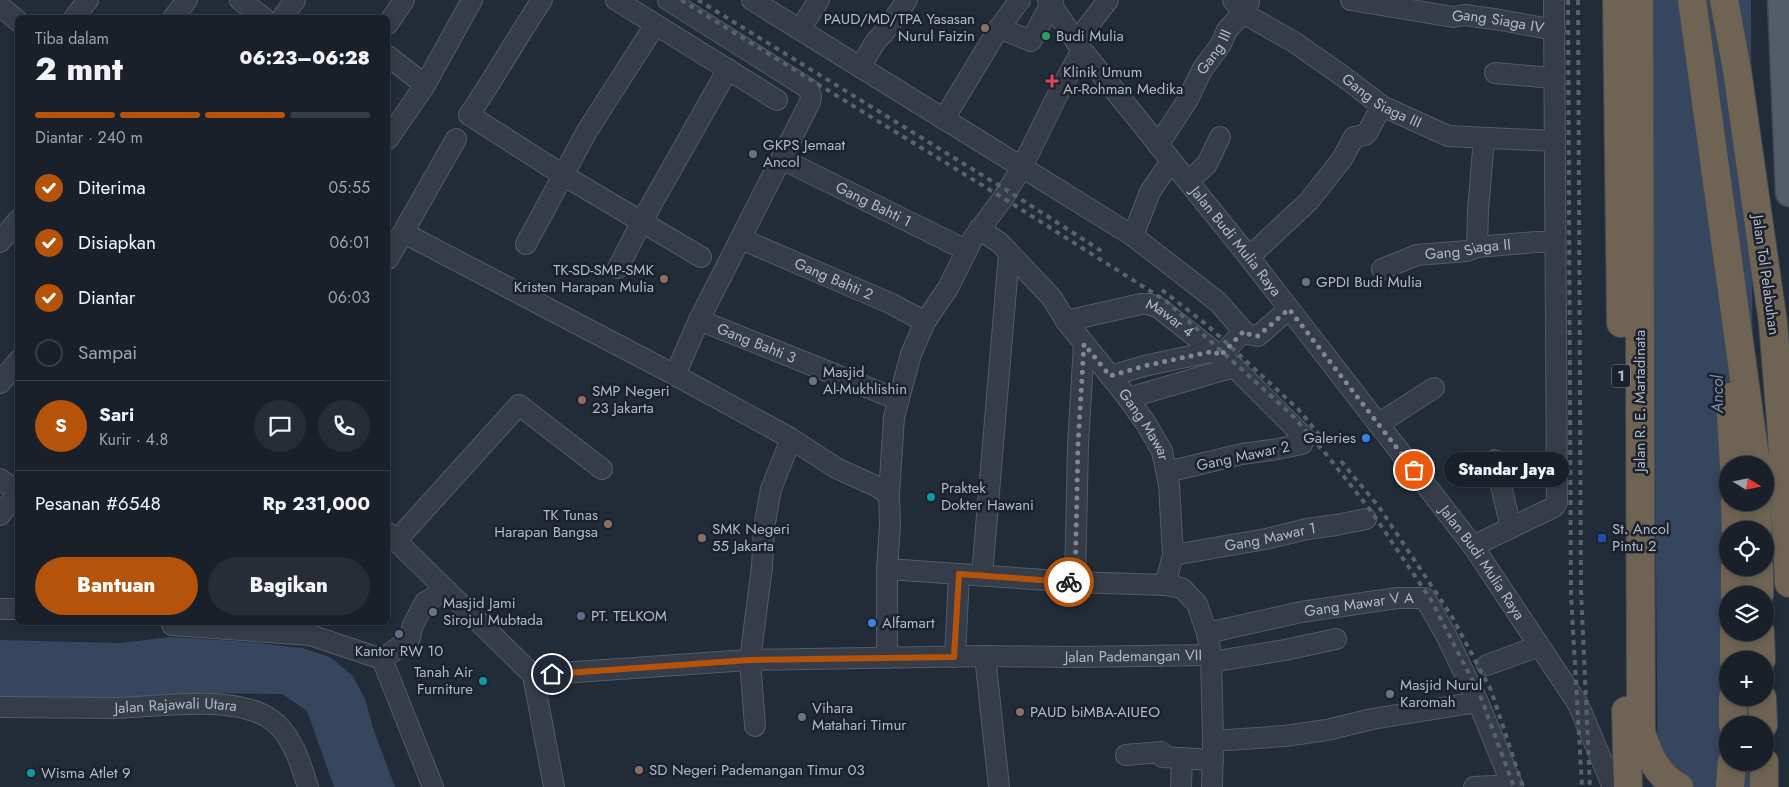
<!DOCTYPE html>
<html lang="id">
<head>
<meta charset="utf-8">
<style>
  :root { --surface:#1a202a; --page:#272d36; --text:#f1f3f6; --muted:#9fa3a8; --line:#383e47; --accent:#b45309 }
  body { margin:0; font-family:Jost,sans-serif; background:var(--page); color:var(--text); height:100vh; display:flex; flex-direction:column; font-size:19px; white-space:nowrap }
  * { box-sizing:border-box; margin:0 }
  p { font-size:16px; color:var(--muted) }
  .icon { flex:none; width:28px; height:28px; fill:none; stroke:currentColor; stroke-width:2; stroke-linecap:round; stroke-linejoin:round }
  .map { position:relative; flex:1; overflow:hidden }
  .drawer { position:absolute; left:15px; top:15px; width:375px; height:610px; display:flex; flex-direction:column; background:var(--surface); border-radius:8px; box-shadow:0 2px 8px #0003,0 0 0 1px var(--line) }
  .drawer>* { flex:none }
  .needle { width:32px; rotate:100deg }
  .buttons { position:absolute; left:1719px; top:456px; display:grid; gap:10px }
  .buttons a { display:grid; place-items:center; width:55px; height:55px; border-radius:50%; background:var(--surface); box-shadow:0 2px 8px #0003,0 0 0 1px var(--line); font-size:25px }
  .pin { position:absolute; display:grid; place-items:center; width:42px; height:42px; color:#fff; margin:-21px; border:2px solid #fff; border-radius:50%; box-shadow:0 1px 5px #0007 }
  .courier { position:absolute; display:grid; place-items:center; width:50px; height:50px; margin:-25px; border:4px solid #b45309; border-radius:50%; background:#fff; color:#222; box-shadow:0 1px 6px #0007 }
  .bubble { position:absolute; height:35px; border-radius:18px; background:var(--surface); box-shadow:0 2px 8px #0003,0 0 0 1px var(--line); font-size:16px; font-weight:800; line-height:35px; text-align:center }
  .summary em { font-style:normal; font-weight:800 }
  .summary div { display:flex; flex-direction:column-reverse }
  .summary { display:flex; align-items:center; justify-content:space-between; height:85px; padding:0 20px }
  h1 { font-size:32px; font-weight:800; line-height:38px }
  .bar { display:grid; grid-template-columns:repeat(4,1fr); gap:8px 5px; align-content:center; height:60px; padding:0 20px }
  .bar i { height:6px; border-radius:4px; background:var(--line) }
  .bar .selected { background:var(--accent) }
  .bar p { grid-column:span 4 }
  .line { display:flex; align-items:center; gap:12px; padding:0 20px; border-top:1px solid var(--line) }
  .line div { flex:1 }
  .round { display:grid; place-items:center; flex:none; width:52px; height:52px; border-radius:26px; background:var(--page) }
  ol { padding:0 20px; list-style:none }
  li { display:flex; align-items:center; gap:15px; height:55px }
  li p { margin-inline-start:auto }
  li .icon { padding:5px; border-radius:50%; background:var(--accent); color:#fff; stroke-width:4 }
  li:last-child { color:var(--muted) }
  li i { width:28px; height:28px; border:2px solid var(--line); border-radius:50% }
  .cta { display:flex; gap:10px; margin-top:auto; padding:10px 20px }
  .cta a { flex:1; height:58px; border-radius:30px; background:var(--accent); color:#fff; font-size:20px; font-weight:800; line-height:58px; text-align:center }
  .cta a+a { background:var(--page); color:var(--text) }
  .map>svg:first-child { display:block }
  .water { fill:#36465f }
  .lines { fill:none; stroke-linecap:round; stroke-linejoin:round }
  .minor-casing { stroke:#535b67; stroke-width:22 }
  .major-casing { stroke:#3f4652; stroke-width:29 }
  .highway-casing { stroke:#404854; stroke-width:30 }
  .minor { stroke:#363d49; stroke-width:20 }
  .major { stroke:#545c69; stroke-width:26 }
  .highway { stroke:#6f6453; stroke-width:28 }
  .rail { stroke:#586170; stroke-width:4; stroke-dasharray:5 5; stroke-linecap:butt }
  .done { stroke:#7e8794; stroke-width:5; stroke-dasharray:0 9 }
  .route { stroke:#b45309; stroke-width:6 }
  .education-dot { fill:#8d6e63; stroke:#1b222d; stroke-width:2 }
  .leisure-dot { fill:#2e9e5b; stroke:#1b222d; stroke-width:2 }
  .health-dot { fill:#e0444e; stroke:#1b222d; stroke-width:2 }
  .worship-dot { fill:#6b7280; stroke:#1b222d; stroke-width:2 }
  .shop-dot { fill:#3f7fe0; stroke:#1b222d; stroke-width:2 }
  .culture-dot { fill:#0f9aa8; stroke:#1b222d; stroke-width:2 }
  .transit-dot { fill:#1a4fb4; stroke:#1b222d; stroke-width:2 }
  .service-dot { fill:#5c6f8a; stroke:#1b222d; stroke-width:2 }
  .labels { text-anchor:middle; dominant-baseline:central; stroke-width:5; stroke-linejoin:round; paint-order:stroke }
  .shield { fill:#1b222d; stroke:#838b97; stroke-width:1 }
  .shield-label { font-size:14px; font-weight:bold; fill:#b0b8c5 }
  .poi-label { font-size:15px; fill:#b0b8c5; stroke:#1b222d; text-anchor:start }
  .street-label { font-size:15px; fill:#b0b8c5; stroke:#1b222d }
  .water-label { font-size:16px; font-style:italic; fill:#7a8eac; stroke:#1b222d }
</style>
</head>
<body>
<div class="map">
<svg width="1789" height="787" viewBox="0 0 1789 787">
  <rect width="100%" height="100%" fill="#222b38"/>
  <!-- water -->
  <path class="water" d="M1651 0H1751L1753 465H1728V698H1754V725H1728V762L1754 763V787H1658Z
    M171 637 250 642 302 648 330 657 353 676 365 699 373 728 395 787H334L307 711 282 694 184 693 106 703 0 699V640L120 643Z"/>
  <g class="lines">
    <defs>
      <g id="minor">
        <path d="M240 0 264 18"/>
        <path d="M542 0C517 37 495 77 469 115L563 175 701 257"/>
        <path d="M616 0 777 100"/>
        <path d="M668 0 809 89 811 96 810 102 699 320 675 375"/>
        <path d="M752 0 1133 236 1218 302 1246 334 1258 336 1289 309"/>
        <path id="s1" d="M1048 0 1082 50 1249 257 1473 546 1578 704 1613 787"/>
        <path id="s2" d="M1233 0 1243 13 1294 42 1344 77 1382 106 1448 136 1554 141"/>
        <path id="s3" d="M1351 0 1453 17 1465 15 1500 20 1555 30"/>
        <path d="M0 6 18 21"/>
        <path d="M74 18 88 0"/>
        <path d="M173 18 187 0"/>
        <path d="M282 18 295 0"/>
        <path d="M388 24 404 0"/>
        <path d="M999 28 1031 41 1053 0"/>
        <path d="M800 29 819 0"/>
        <path d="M1076 42 1108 0"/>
        <path d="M388 56 425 85"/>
        <path d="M860 67 876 41 883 34 907 0"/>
        <path d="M1495 73 1553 78"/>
        <path d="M944 119 999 28 1020 0"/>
        <path d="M388 139 425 85 472 0"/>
        <path id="s4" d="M1158 145 1187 101 1202 70 1221 44 1227 30 1243 13 1249 2"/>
        <path id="s5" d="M782 159 966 250"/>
        <path d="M1188 182 1207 164 1220 137"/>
        <path id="s6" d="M979 229 1000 243 1052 298 1066 321 1124 393 1145 422 1162 451 1169 485 1173 555 1165 585"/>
        <path d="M404 233 675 375 790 438 836 468 878 487 889 495"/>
        <path d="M1133 236 1150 192 1171 161"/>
        <path id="s7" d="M741 239 892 304 925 322"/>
        <path d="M0 242 18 220"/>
        <path d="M526 244 587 131 655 25"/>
        <path d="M1477 247 1478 211 1484 138"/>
        <path d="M1249 257 1309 201 1342 159 1354 137 1365 135 1367 133 1382 106"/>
        <path d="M388 259 456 139"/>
        <path d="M618 268 642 221 728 69"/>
        <path id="s8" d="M1382 269 1417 255 1467 251 1477 247 1536 242H1555"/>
        <path id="s9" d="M699 320 899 400"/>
        <path id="s10" d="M1066 321 1141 304H1149L1159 308 1234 367 1305 438 1302 444 1272 450 1242 454 1167 472"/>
        <path d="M1220 356 1244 331"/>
        <path d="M1110 376 1144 366 1214 351"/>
        <path d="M0 383 18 361"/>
        <path d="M1128 398 1234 367"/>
        <path d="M1378 424 1434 388"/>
        <path d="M1495 460 1511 528"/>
        <path d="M0 479 18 492"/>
        <path d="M0 515 18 493"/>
        <path d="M388 533 533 675 554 787"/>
        <path d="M396 541 519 405 602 469"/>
        <path d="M1473 546 1554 507 1557 502 1554 0"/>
        <path id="s11" d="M1173 555 1266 539 1307 529 1336 525 1366 519"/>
        <path d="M887 569 1075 582 1165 585 1182 588 1197 604 1207 633 1211 655 1213 741 1212 787"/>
        <path d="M982 575 1009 254"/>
        <path d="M1075 582 1078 444 1084 344"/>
        <path d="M0 609H18"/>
        <path d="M172 622V625L310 635 382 659 433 787"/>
        <path id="s12" d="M1207 633 1301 612 1397 598H1425L1446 635 1478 702 1513 787"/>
        <path d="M985 656 999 787"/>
        <path d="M955 657 959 574"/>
        <path d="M887 658V569L890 525 889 495 892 448 894 417 911 354 925 322 948 288 972 240 1003 198 1022 167 1058 94 1082 50"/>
        <path d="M382 659 409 640 413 625 425 602 446 590"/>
        <path d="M1211 662 1285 650 1336 639"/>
        <path d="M1487 665 1539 646"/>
        <path id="s13" d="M533 675 748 660 985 656 1072 657 1211 655"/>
        <path id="s14" d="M0 707C38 707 77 708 115 708 158 707 231 694 269 718 291 732 301 764 308 787"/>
        <path d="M755 726 750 660 762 567 764 528 771 489 789 444 790 438"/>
        <path d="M1213 741 1285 736 1327 730 1372 719 1478 702"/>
        <path d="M1126 755 1161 752 1163 757 1213 760"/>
        <path d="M1181 787 1182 758"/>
        <path d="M1474 787 1512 785"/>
      </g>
      <path id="major" d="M1781 0 1789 193"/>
      <path id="highway" d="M1617 0 1621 323
        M1639 0 1641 732C1649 755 1656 775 1679 787
        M1692 0 1756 465
        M1724 0 1737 70 1773 323 1782 434 1789 583
        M1730 397 1734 465
        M1735 502 1736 530
        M1757 502 1758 530
        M1759 568V595
        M1735 595V568
        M1760 632 1761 660
        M1734 660V632
        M1762 698 1763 725
        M1626 711 1628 787
        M1733 725V698
        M1764 762V787
        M1730 787 1732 762"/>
    </defs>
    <!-- minor casing -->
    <use href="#minor" class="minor-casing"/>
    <!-- major casing -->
    <use href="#major" class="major-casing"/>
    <!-- highway casing -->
    <use href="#highway" class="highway-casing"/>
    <!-- minor -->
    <use href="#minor" class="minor"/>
    <!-- major -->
    <use href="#major" class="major"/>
    <!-- highway -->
    <use href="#highway" class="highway"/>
    <!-- rail -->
    <path class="rail" d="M681 0 1003 198 1166 301 1291 414 1326 454 1371 511 1431 600 1480 695 1514 787
      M698 0 1008 191 1103 252
      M1568 0 1571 595 1582 787
      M1578 0 1581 591 1590 787
      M1162 290 1207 325 1298 409 1326 443
      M1341 461 1379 507 1451 615 1491 690 1523 787"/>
  </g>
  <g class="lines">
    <!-- done -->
    <path class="done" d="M1069 582H1075L1078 444 1084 344 1110 376 1144 366 1214 351 1220 356 1244 331 1252 336H1258L1289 309 1414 470"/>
    <!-- route -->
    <path class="route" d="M552 674 750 660 954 657 959 574 1069 582"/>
  </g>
  <!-- markers -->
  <g class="education-dot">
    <circle cx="985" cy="28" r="5"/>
    <circle cx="664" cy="279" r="5"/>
    <circle cx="582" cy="400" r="5"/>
    <circle cx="608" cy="524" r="5"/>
    <circle cx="702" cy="538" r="5"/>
    <circle cx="1020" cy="712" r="5"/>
    <circle cx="639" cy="770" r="5"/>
  </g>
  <circle class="leisure-dot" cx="1046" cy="36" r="5"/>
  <path class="health-dot" d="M1049.5 73.5h5v5h5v5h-5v5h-5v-5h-5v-5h5z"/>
  <g class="worship-dot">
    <circle cx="753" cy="154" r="5"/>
    <circle cx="1306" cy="282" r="5"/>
    <circle cx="813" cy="381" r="5"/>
    <circle cx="433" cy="612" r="5"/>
    <circle cx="1390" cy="694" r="5"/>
    <circle cx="802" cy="717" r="5"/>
  </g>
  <g class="shop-dot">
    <circle cx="1366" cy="438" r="5"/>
    <circle cx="872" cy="623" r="5"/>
  </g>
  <g class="culture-dot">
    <circle cx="931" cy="497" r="5"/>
    <circle cx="483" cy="681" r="5"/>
    <circle cx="31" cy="773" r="5"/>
  </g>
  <rect class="transit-dot" x="1597" y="533" width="10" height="10" rx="2.5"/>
  <g class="service-dot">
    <circle cx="581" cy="616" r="5"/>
    <circle cx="399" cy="634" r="5"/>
  </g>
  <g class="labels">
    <!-- shield labels -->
    <rect class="shield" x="1612" y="364.5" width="18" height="23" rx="4"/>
    <g class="shield-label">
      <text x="1621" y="376">1</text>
    </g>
    <!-- poi labels -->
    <g class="poi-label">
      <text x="975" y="19" text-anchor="end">PAUD/MD/TPA Yasasan<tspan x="975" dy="17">Nurul Faizin</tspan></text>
      <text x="1056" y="36">Budi Mulia</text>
      <text x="1063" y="72">Klinik Umum<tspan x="1063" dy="17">Ar-Rohman Medika</tspan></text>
      <text x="763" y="145">GKPS Jemaat<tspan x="763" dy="17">Ancol</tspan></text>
      <text x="654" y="270" text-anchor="end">TK-SD-SMP-SMK<tspan x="654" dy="17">Kristen Harapan Mulia</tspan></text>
      <text x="1316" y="282">GPDI Budi Mulia</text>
      <text x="823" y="372">Masjid<tspan x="823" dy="17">Al-Mukhlishin</tspan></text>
      <text x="592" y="391">SMP Negeri<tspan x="592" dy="17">23 Jakarta</tspan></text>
      <text x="1356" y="438" text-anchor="end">Galeries</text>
      <text x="941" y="488">Praktek<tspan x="941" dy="17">Dokter Hawani</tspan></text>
      <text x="598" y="515" text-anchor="end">TK Tunas<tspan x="598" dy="17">Harapan Bangsa</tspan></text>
      <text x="712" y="529">SMK Negeri<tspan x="712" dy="17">55 Jakarta</tspan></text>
      <text x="1612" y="529">St. Ancol<tspan x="1612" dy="17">Pintu 2</tspan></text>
      <text x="443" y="603">Masjid Jami<tspan x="443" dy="17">Sirojul Mubtada</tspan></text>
      <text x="591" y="616">PT. TELKOM</text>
      <text x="882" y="623">Alfamart</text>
      <text x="399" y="651" text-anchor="middle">Kantor RW 10</text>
      <text x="473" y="672" text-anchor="end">Tanah Air<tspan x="473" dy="17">Furniture</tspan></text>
      <text x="1400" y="685">Masjid Nurul<tspan x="1400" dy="17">Karomah</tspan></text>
      <text x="812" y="708">Vihara<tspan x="812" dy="17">Matahari Timur</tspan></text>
      <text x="1030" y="712">PAUD biMBA-AIUEO</text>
      <text x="649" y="770">SD Negeri Pademangan Timur 03</text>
      <text x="41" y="773">Wisma Atlet 9</text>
    </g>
    <!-- street labels -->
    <g class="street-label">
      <text stroke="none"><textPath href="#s3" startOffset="149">Gang Siaga IV</textPath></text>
      <text stroke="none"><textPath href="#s4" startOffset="109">Gang III</textPath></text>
      <text stroke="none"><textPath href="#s2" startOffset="181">Gang Siaga III</textPath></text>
      <text stroke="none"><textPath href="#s5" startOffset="102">Gang Bahti 1</textPath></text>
      <text stroke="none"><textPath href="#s1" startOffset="306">Jalan Budi Mulia Raya</textPath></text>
      <text stroke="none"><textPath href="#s8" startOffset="89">Gang Siaga II</textPath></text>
      <text transform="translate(1766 275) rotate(82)">Jalan Tol Pelabuhan</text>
      <text stroke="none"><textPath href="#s7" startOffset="101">Gang Bahti 2</textPath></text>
      <text stroke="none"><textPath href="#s10" startOffset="110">Mawar 4</textPath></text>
      <text stroke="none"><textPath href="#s9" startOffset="62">Gang Bahti 3</textPath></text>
      <text transform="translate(1640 401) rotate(-90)">Jalan R. E. Martadinata</text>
      <text stroke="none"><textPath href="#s6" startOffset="258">Gang Mawar</textPath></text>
      <text transform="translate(1243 456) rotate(-12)">Gang Mawar 2</text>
      <text stroke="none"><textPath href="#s11" startOffset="99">Gang Mawar 1</textPath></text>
      <text stroke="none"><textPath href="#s1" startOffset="711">Jalan Budi Mulia Raya</textPath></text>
      <text stroke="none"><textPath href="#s12" startOffset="155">Gang Mawar V A</textPath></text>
      <text stroke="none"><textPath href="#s13" startOffset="601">Jalan Pademangan VII</textPath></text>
      <text stroke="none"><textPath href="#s14" startOffset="176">Jalan Rajawali Utara</textPath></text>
    </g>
    <!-- water labels -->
    <g class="water-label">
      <text transform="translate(1717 394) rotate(-90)">Ancol</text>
    </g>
  </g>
</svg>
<div class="buttons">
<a><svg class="needle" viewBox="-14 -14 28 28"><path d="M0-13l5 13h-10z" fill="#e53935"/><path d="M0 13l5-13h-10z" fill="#9fa3a8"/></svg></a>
<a><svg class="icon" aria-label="locate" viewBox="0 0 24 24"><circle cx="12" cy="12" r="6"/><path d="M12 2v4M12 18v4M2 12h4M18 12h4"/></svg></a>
<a><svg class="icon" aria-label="layers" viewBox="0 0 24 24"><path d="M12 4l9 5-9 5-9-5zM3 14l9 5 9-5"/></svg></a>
<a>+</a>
<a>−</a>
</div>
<div class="pin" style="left:1414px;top:470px;background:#ea580c"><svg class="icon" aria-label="bag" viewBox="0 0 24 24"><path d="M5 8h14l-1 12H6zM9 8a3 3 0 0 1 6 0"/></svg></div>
<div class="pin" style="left:552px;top:674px;background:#1f2937"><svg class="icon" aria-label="home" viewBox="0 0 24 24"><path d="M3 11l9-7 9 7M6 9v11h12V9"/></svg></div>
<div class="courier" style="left:1069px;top:582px"><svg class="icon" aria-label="bike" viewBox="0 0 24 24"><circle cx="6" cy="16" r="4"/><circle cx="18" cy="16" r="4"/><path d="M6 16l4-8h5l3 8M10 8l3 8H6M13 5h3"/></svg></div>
<div class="bubble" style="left:1444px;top:452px;width:125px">Standar Jaya</div>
<section class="drawer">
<div class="summary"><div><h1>2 mnt</h1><p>Tiba dalam</p></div><em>06:23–06:28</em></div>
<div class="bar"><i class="selected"></i><i class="selected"></i><i class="selected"></i><i></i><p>Diantar · 240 m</p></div>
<ol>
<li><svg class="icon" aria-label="check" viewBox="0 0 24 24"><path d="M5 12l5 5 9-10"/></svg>Diterima<p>05:55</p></li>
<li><svg class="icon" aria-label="check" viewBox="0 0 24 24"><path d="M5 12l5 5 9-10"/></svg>Disiapkan<p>06:01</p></li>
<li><svg class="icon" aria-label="check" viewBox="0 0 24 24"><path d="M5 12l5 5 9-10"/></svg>Diantar<p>06:03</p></li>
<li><i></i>Sampai</li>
</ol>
<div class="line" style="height:90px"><b class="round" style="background:var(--accent);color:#fff">S</b><div><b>Sari</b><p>Kurir · 4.8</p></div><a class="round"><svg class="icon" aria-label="chat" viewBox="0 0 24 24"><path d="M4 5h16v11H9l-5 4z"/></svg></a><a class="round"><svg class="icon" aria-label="phone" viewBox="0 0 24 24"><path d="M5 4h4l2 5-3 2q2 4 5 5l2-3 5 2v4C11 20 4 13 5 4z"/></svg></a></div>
<div class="line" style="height:65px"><div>Pesanan #6548</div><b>Rp 231,000</b></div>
<div class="cta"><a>Bantuan</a><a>Bagikan</a></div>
</section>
</div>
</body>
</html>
